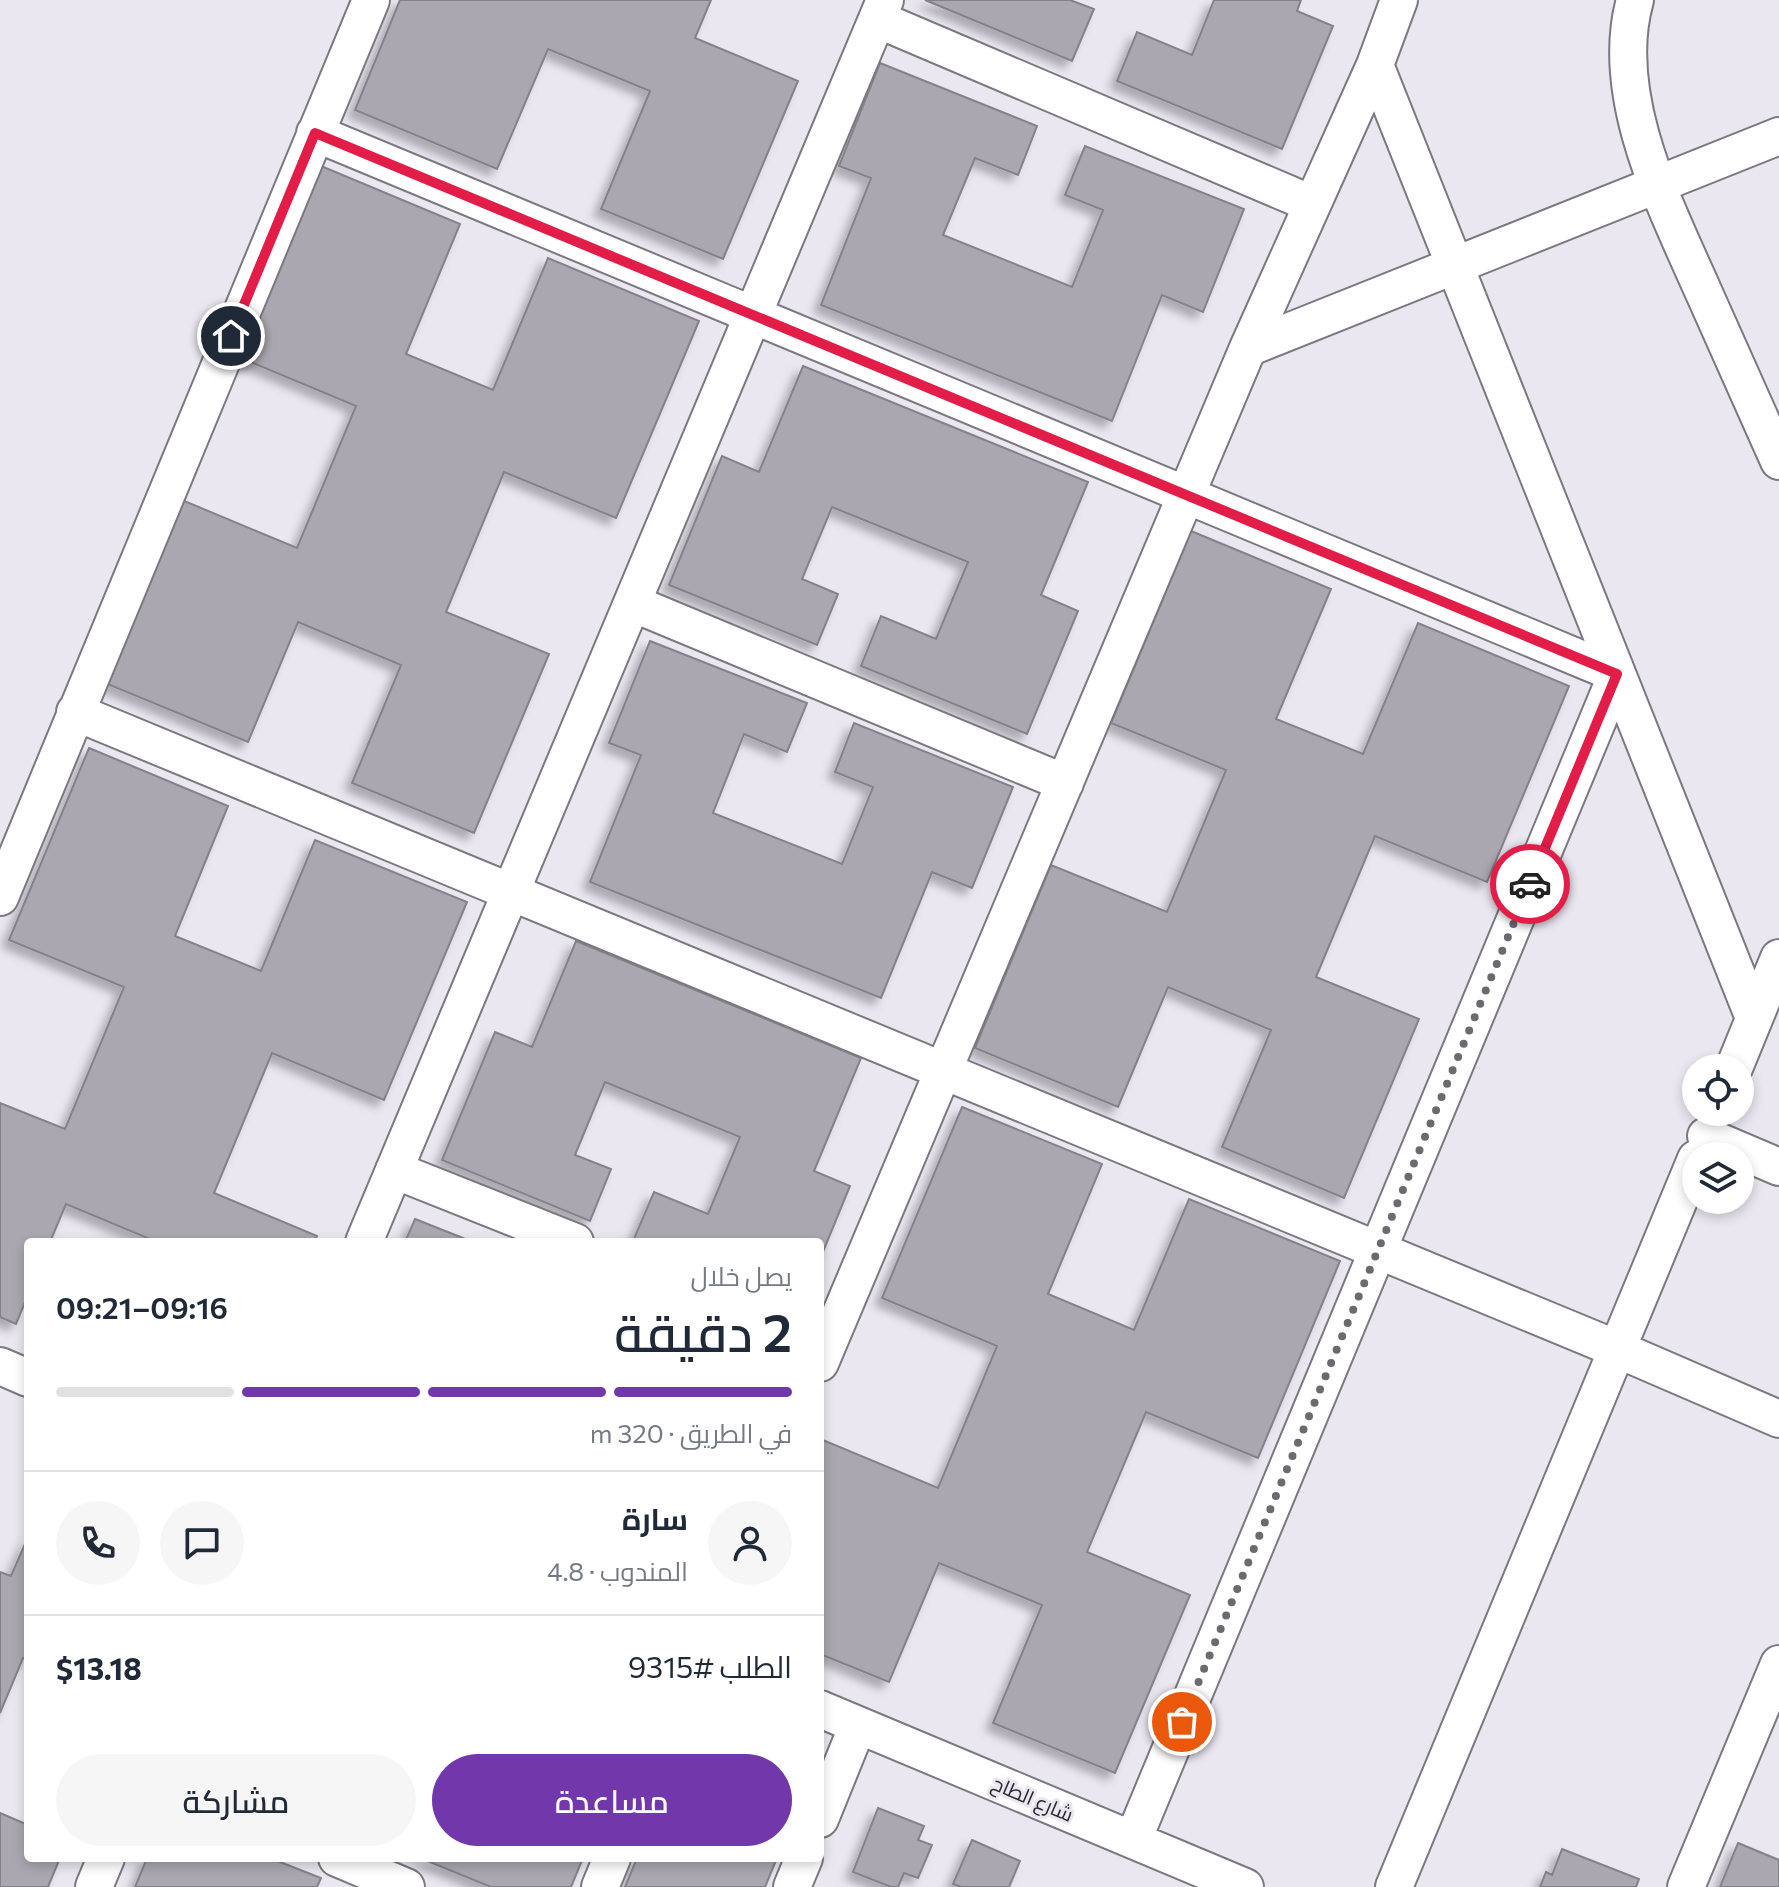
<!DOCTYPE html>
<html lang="ar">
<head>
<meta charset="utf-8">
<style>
  :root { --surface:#fff; --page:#f6f6f7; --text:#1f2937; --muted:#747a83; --line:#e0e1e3; --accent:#7337ac }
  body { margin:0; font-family:Commissioner,Cairo,sans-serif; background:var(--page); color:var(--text); direction:rtl; height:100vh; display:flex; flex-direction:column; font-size:30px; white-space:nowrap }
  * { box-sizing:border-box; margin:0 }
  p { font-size:26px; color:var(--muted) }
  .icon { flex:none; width:44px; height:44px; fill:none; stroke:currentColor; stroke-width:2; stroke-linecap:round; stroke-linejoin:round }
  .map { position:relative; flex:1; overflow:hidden; direction:ltr }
  .details { position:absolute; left:24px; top:1238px; width:800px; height:624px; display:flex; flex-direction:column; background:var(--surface); border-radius:8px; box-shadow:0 4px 12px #0003; direction:rtl }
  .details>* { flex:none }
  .tools { position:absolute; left:1682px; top:1054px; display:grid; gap:16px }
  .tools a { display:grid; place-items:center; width:72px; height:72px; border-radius:50%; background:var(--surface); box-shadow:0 4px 12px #0003; font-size:40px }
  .pin { position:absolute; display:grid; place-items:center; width:68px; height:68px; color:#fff; margin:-34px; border:4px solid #fff; border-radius:50%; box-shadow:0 2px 8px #0007 }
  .courier { position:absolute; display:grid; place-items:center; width:80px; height:80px; margin:-40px; border:6px solid #e11d48; border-radius:50%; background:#fff; color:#222; box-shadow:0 2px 10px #0007 }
  .summary em { font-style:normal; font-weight:600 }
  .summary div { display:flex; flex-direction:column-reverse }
  .summary { display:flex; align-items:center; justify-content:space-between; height:136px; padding:0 32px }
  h1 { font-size:52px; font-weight:600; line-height:60px }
  .bar { display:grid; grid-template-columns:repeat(4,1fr); gap:12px 8px; align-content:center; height:96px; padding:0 32px }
  .bar i { height:10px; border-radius:6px; background:var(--line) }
  .bar .current { background:var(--accent) }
  .bar p { grid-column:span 4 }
  .line { display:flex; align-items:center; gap:20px; padding:0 32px; border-top:2px solid var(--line) }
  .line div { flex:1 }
  .round { display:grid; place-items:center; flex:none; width:84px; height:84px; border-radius:42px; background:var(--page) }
  .action { display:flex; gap:16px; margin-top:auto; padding:16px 32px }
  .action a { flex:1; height:92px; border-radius:48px; background:var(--accent); color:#fff; font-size:32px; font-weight:600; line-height:92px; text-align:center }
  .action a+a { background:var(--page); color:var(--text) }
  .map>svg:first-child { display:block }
  .building { fill:#aba7b1; stroke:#85818a; stroke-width:2; filter:url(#shadow) }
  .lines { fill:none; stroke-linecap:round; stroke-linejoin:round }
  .street-casing { stroke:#7b7881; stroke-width:40 }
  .street { stroke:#fff; stroke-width:36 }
  .done { stroke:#6c6a70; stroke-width:8; stroke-dasharray:0 14.4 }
  .route { stroke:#e11d48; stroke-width:10 }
  .labels { text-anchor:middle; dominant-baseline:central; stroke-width:6; stroke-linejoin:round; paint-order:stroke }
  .street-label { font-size:20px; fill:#27262a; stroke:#ebe7f1 }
</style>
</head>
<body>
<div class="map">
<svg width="1779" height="1887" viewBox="0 0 1779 1887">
  <defs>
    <filter id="shadow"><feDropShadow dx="-7" dy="7" stdDeviation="4" flood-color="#0004"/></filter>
  </defs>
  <rect width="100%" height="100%" fill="#ebe7f1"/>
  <!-- building -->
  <path class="building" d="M400 0H711L695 38 798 81 723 259 601 209 650 91 548 49 497 169 355 110Z
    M925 0H1070L1094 9 1072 61Z
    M1214 0H1301L1297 11 1333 26 1282 149 1117 81 1137 32 1192 55Z
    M880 63 1037 126 1018 175 975 158 943 235 1072 287 1103 210 1065 195 1085 146 1244 209 1203 312 1162 295 1112 421 821 305 871 178 839 166Z
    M321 166 460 224 406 354 493 390 548 258 699 321 616 518 504 472 446 612 549 654 474 833 352 783 401 665 298 622 248 742 105 683 182 500 297 548 356 406 241 358Z
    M803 366 1088 482 1041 595 1078 611 1027 734 861 666 881 616 936 639 968 562 832 507 802 579 838 594 817 645 669 585 722 456 759 472Z
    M1191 531 1331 589 1276 719 1363 754 1418 623 1569 686 1487 882 1375 836 1316 977 1419 1019 1344 1198 1222 1147 1271 1030 1168 987 1118 1107 975 1048 1051 865 1167 912 1226 770 1111 723Z
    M650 641 807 703 787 752 744 734 713 813 842 864 873 787 835 772 854 723 1013 787 972 888 932 872 881 998 590 882 641 755 609 743Z
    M89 748 228 806 175 936 261 971 315 840 467 902 384 1100 272 1053 214 1193 317 1236 314 1242H157L66 1204 50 1242H28V1295L16 1324 0 1317V1103L65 1129 124 987 9 940Z
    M576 941 861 1058 814 1171 850 1186 820 1259V1242L633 1241 654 1192 708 1214 740 1137 605 1082 575 1155 611 1169 590 1221 442 1160 495 1032 532 1047Z
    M962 1107 1102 1164 1048 1294 1134 1330 1189 1199 1340 1261 1258 1458 1146 1412 1087 1552 1190 1595 1115 1773 993 1723 1042 1605 939 1563 889 1682 820 1654V1447L823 1440 938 1488 997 1346 882 1298Z
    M415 1219 473 1242H405Z
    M28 1537V1660L23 1658 0 1713V1572L11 1576Z
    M878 1808 924 1826 918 1840 932 1845 918 1878 904 1873 898 1887H891L853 1872Z
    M0 1813 28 1825V1858H60L48 1887H0Z
    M972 1840 1020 1861 1009 1887H961L953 1884Z
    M1738 1843 1779 1860V1887H1720Z
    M1562 1849 1639 1879 1636 1887H1540L1546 1872 1552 1875Z
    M147 1858H270L321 1878 317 1887H135Z
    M420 1858H583L571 1887H491Z
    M637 1858H777L765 1887H625Z"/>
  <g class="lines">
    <defs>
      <path id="street" d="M1635 0C1608 96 1666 207 1704 293 1729 349 1754 405 1779 461
        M877 19 1312 204
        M1375 65 1754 1018
        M315 133 1617 674 1133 1840
        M1248 348 1779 136
        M632 603 1065 783
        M75 712 1617 1349 1779 1419
        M0 897 371 0
        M1734 1068 1779 958
        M1706 1136 1779 1167
        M394 1170 575 1242
        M364 1242 885 0
        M820 1363 1248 348 1375 65 1399 0
        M0 1366 28 1378
        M820 1709 1245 1887
        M820 1819 858 1725
        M337 1858 406 1887
        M94 1887 106 1858
        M600 1887 612 1858
        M792 1887 804 1858
        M1394 1887 1696 1159
        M1686 1887 1779 1664"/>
    </defs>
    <!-- street casing -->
    <use href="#street" class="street-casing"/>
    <!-- street -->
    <use href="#street" class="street"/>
  </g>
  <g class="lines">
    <!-- done -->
    <path class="done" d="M1182 1722 1530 884"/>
    <!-- route -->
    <path class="route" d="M231 336 315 133 1617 674 1530 884"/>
  </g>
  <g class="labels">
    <!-- street labels -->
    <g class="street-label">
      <text transform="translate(1033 1798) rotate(23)">شارع الطاح</text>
    </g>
  </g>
</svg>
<div class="tools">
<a><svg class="icon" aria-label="locate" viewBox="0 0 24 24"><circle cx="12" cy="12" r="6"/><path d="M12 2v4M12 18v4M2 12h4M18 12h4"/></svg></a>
<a><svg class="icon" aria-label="layers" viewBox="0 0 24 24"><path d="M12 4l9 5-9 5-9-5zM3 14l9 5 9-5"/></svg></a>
</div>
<div class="pin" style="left:1182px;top:1722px;background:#ea580c"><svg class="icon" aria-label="bag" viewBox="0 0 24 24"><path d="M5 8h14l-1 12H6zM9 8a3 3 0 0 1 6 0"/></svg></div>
<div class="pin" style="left:231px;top:336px;background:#1f2937"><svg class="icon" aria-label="home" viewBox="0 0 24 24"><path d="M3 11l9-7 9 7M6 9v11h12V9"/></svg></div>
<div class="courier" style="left:1530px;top:884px"><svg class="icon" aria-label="car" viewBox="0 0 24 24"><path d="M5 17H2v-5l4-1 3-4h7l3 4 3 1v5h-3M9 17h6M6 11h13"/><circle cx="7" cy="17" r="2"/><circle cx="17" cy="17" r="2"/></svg></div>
<section class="details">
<div class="summary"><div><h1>2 دقيقة</h1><p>يصل خلال</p></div><em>09:16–09:21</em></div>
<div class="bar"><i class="current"></i><i class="current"></i><i class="current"></i><i></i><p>في الطريق · 320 m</p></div>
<div class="line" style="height:144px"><a class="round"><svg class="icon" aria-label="person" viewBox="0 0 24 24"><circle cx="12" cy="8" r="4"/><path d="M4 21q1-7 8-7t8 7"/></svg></a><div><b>سارة</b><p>المندوب · 4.8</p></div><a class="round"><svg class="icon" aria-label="chat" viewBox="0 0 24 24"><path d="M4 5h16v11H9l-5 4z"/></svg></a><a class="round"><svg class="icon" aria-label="phone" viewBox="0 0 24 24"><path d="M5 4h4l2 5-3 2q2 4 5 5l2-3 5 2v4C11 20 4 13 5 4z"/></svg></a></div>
<div class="line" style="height:104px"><div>الطلب #9315</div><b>$13.18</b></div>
<div class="action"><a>مساعدة</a><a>مشاركة</a></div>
</section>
</div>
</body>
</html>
